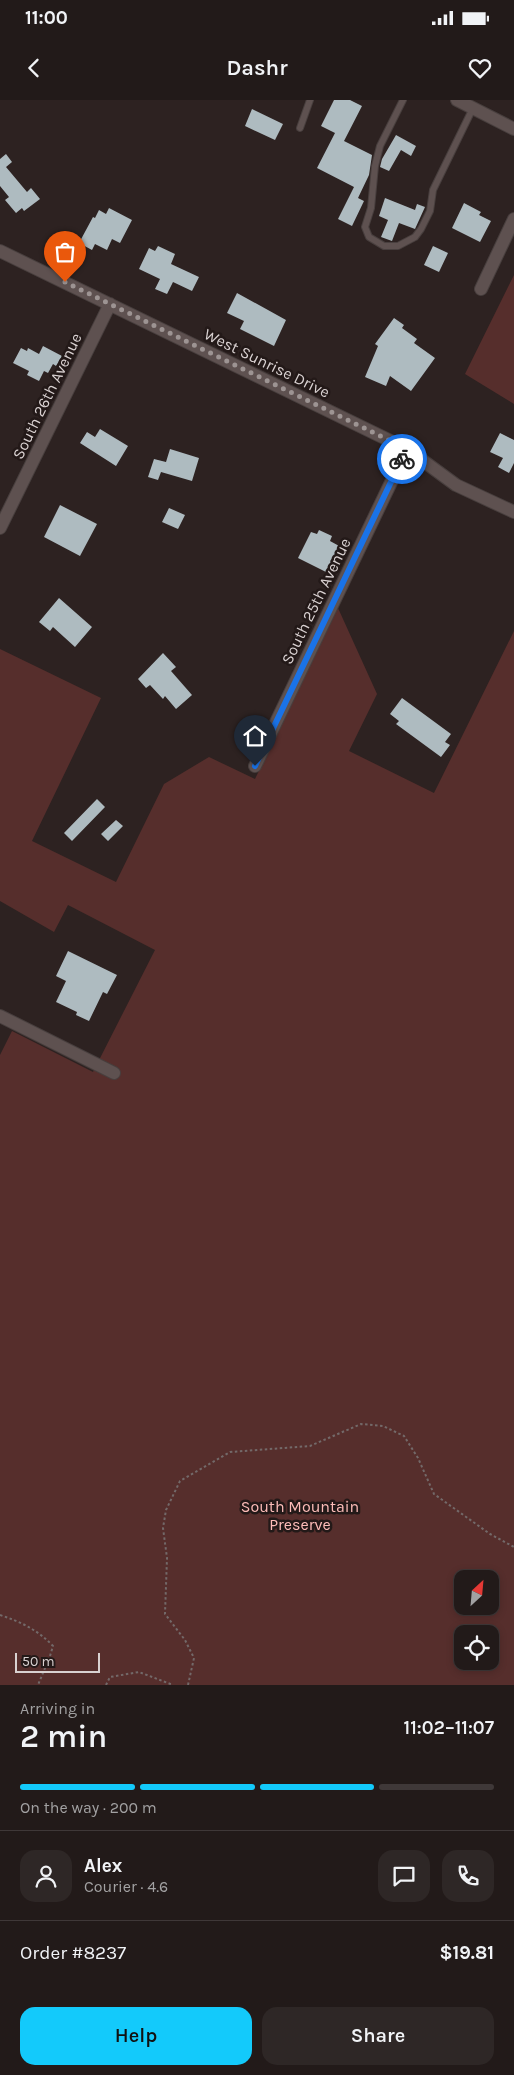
<!DOCTYPE html>
<html lang="en">
<head>
<meta charset="utf-8">
<style>
  :root { --surface:#221a19; --page:#2e2726; --text:#f1f3f6; --muted:#a2a1a2; --line:#3f3838; --accent:#13cafb }
  body { margin:0; font-family:Karla,sans-serif; background:var(--page); color:var(--text); height:100vh; display:flex; flex-direction:column; font-size:19px; white-space:nowrap }
  * { box-sizing:border-box; margin:0 }
  p { font-size:16px; color:var(--muted) }
  .icon { flex:none; width:28px; height:28px; fill:none; stroke:currentColor; stroke-width:2; stroke-linecap:round; stroke-linejoin:round }
  .map { position:relative; height:1585px; overflow:hidden }
  .details { display:flex; flex-direction:column; background:var(--surface); flex:1 }
  .details>* { flex:none }
  .needle { width:32px; rotate:26deg }
  .controls { position:absolute; left:454px; top:1470px; display:grid; gap:10px }
  .controls a { display:grid; place-items:center; width:45px; height:45px; border-radius:10px; background:var(--surface); box-shadow:0 2px 8px #0003,0 0 0 1px var(--line); font-size:25px }
  .scale { position:absolute; left:15px; bottom:12px; width:85px; box-sizing:border-box; padding-left:5px; border:2px solid #d9d1d1; border-top:0; font-size:14px; line-height:18px; white-space:nowrap; color:#d9d1d1; -webkit-text-stroke:4px #231918; paint-order:stroke }
  .pin { position:absolute; display:grid; place-items:center; width:42px; height:42px; color:#fff; margin:-51px -21px; border-radius:50% 50% 50% 0; rotate:-45deg; box-shadow:0 0 5px #0007 }
  .pin .icon { rotate:45deg }
  .courier { position:absolute; display:grid; place-items:center; width:50px; height:50px; margin:-25px; border:4px solid #1a73e8; border-radius:50%; background:#fff; color:#222; box-shadow:0 1px 6px #0007 }
  .summary em { font-style:normal; font-weight:600 }
  .summary div { display:flex; flex-direction:column-reverse }
  .summary { display:flex; align-items:center; justify-content:space-between; height:85px; padding:0 20px }
  h1 { font-size:32px; font-weight:600; line-height:38px }
  .bar { display:grid; grid-template-columns:repeat(4,1fr); gap:8px 5px; align-content:center; height:60px; padding:0 20px }
  .bar i { height:6px; border-radius:4px; background:var(--line) }
  .bar .active { background:var(--accent) }
  .bar p { grid-column:span 4 }
  .line { display:flex; align-items:center; gap:12px; padding:0 20px; border-top:1px solid var(--line) }
  .line div { flex:1 }
  .round { display:grid; place-items:center; flex:none; width:52px; height:52px; border-radius:15px; background:var(--page) }
  .button { display:flex; gap:10px; margin-top:auto; padding:10px 20px }
  .button a { flex:1; height:58px; border-radius:15px; background:var(--accent); color:#111; font-size:20px; font-weight:600; line-height:58px; text-align:center }
  .button a+a { background:var(--page); color:var(--text) }
  .status { display:flex; justify-content:space-between; align-items:center; height:35px; padding:0 25px; background:var(--surface); direction:ltr }
  .status svg { height:14px; fill:currentColor }
  header { display:flex; justify-content:space-between; align-items:center; height:65px; padding:0 20px; background:var(--surface); font-size:22px; font-weight:600 }
  .map>svg:first-child { display:block }
  .green { fill:#562e2c; fill-rule:evenodd }
  .building { fill:#aebbc0 }
  .lines { fill:none; stroke-linecap:round; stroke-linejoin:round }
  .lane-casing { stroke:#483f3e; stroke-width:8 }
  .street-casing { stroke:#483f3e; stroke-width:14 }
  .path { stroke:#736969; stroke-width:2; stroke-dasharray:2.5 2.5; stroke-linecap:butt }
  .lane { stroke:#5e5150; stroke-width:6 }
  .street { stroke:#5e5150; stroke-width:12 }
  .done { stroke:#9d9493; stroke-width:5; stroke-dasharray:0 9 }
  .route { stroke:#1a73e8; stroke-width:6 }
  .labels { text-anchor:middle; dominant-baseline:central; stroke-width:5; stroke-linejoin:round; paint-order:stroke }
  .street-label { font-size:16px; fill:#d9d1d1; stroke:#231918 }
  .park-label { font-size:16px; fill:#fdbcb8; stroke:#231918 }
</style>
</head>
<body>
<div class="status"><b>11:00</b><svg viewBox="0 0 49 12"><path d="M0 12V9h3v3zM5 12V6h3v6zM10 12V3h3v9zM15 12V0h3v12zM26 1h20v11H26zM47 4h2v5h-2z"/></svg></div>
<header><svg class="icon" aria-label="back" viewBox="0 0 24 24"><path d="M15 5l-7 7 7 7"/></svg>Dashr<svg class="icon" aria-label="heart" viewBox="0 0 24 24"><path d="M12 20l-8-8c-3-5 5-10 8-4 3-6 11-1 8 4z"/></svg></header>
<div class="map">
<svg width="514" height="1585" viewBox="0 0 514 1585">
  <rect width="100%" height="100%" fill="#2d2221"/>
  <!-- green -->
  <path class="green" d="M514 175V304L465 274Z
    M338 508 377 594 349 651 434 693 514 531V1585H0V955L12 931 93 972 155 850 68 805 54 832 0 801V549L101 598 32 741 116 782 164 684 209 657 255 679ZM462 1479H490V1506H462ZM462 1534H490V1561H462Z"/>
  <!-- building -->
  <path class="building" d="M334 0H350L362 6 344 41 372 55 369 75 358 98 364 101 352 126 338 119 354 87 317 68 335 33 321 26Z
    M252 9 283 24 275 40 245 26Z
    M396 35 416 46 411 56 401 50 389 71 380 67 382 59Z
    M6 54 12 62 6 67 27 92 31 88 40 99 24 111 22 108 16 113 5 100 9 97 0 86V59Z
    M385 98 415 110 417 104 425 107 415 129 399 123 392 141 381 137 388 120 379 116Z
    M464 103 481 112 479 115 491 121 480 142 452 128Z
    M109 108 132 120 120 143 112 139 107 150 95 144 92 150 79 143 93 117 95 118 99 110 106 114Z
    M158 146 175 154 171 164 199 177 192 191 173 182 167 194 155 189 160 179 139 169 149 148 155 151Z
    M433 146 448 153 439 172 424 165Z
    M237 193 286 220 274 246 240 229 244 221 227 213Z
    M394 218 404 225 402 228 417 239 414 243 435 258 411 291 390 276 386 286 365 277 378 246 375 244Z
    M43 246 62 256 56 266 53 264 48 273 44 271 39 281 27 275 29 271 13 263 21 248 27 251 28 248 39 254Z
    M100 329 128 346 116 366 80 343 87 332 95 337Z
    M500 333 514 340V363L509 373 498 367 503 358 490 352Z
    M170 349 199 358 192 381 161 372 158 380 148 377 154 359 166 362Z
    M60 405 97 424 80 456 44 437Z
    M169 408 185 415 178 429 162 422Z
    M319 430 332 436 330 441 341 447 328 473 298 458 311 432 317 434Z
    M59 498 92 527 75 547 53 527 50 531 39 522Z
    M163 553 176 567 171 571 192 595 176 609 165 596 163 599 150 585 146 588 138 579Z
    M402 598 451 634 445 642 450 645 441 657 396 624 399 621 390 614Z
    M97 699 105 707 72 741 64 733Z
    M116 720 123 726 108 741 101 734Z
    M68 851 117 875 107 894 103 892 89 921 76 915 77 912 56 902 66 881 56 876Z"/>
  <g class="lines">
    <defs>
      <path id="lane" d="M403 0 380 46 375 66 371 108 365 127 369 137 384 146H398L415 137 421 129 430 111 433 90 473 8
        M300 28 310 0"/>
      <path id="street" d="M457 0 514 29
        M0 151 407 349 456 385 514 412
        M481 189 514 119
        M0 428 110 204
        M255 666 407 349
        M0 916 114 973"/>
    </defs>
    <!-- lane casing -->
    <use href="#lane" class="lane-casing"/>
    <!-- street casing -->
    <use href="#street" class="street-casing"/>
    <!-- path -->
    <path class="path" d="M0 1515C21 1522 38 1530 53 1546L50 1556 38 1585
      M106 1585 110 1577 139 1572 173 1585
      M188 1585 194 1558 185 1540 165 1514 167 1458 163 1428 166 1410 180 1381 230 1352 310 1346 361 1324 383 1326 404 1336 418 1358 434 1394 490 1434 514 1447"/>
    <!-- lane -->
    <use href="#lane" class="lane"/>
    <!-- street -->
    <use href="#street" class="street"/>
  </g>
  <g class="lines">
    <!-- done -->
    <path class="done" d="M65 182 407 349 402 359"/>
    <!-- route -->
    <path class="route" d="M255 666 402 359"/>
  </g>
  <g class="labels">
    <!-- street labels -->
    <g class="street-label">
      <text transform="translate(267 263) rotate(26)">West Sunrise Drive</text>
      <text transform="translate(47 296) rotate(-64)">South 26th Avenue</text>
      <text transform="translate(316 501) rotate(-64)">South 25th Avenue</text>
    </g>
    <!-- park labels -->
    <g class="park-label">
      <text x="300" y="1406">South Mountain<tspan x="300" dy="18">Preserve</tspan></text>
    </g>
  </g>
</svg>
<div class="controls">
<a><svg class="needle" viewBox="-14 -14 28 28"><path d="M0-13l5 13h-10z" fill="#e53935"/><path d="M0 13l5-13h-10z" fill="#a2a1a2"/></svg></a>
<a><svg class="icon" aria-label="locate" viewBox="0 0 24 24"><circle cx="12" cy="12" r="6"/><path d="M12 2v4M12 18v4M2 12h4M18 12h4"/></svg></a>
</div>
<div class="scale">50 m</div>
<div class="pin" style="left:65px;top:182px;background:#ea580c"><svg class="icon" aria-label="bag" viewBox="0 0 24 24"><path d="M5 8h14l-1 12H6zM9 8a3 3 0 0 1 6 0"/></svg></div>
<div class="pin" style="left:255px;top:666px;background:#1f2937"><svg class="icon" aria-label="home" viewBox="0 0 24 24"><path d="M3 11l9-7 9 7M6 9v11h12V9"/></svg></div>
<div class="courier" style="left:402px;top:359px"><svg class="icon" aria-label="bike" viewBox="0 0 24 24"><circle cx="6" cy="16" r="4"/><circle cx="18" cy="16" r="4"/><path d="M6 16l4-8h5l3 8M10 8l3 8H6M13 5h3"/></svg></div>
</div>
<section class="details">
<div class="summary"><div><h1>2 min</h1><p>Arriving in</p></div><em>11:02–11:07</em></div>
<div class="bar"><i class="active"></i><i class="active"></i><i class="active"></i><i></i><p>On the way · 200 m</p></div>
<div class="line" style="height:90px"><a class="round"><svg class="icon" aria-label="person" viewBox="0 0 24 24"><circle cx="12" cy="8" r="4"/><path d="M4 21q1-7 8-7t8 7"/></svg></a><div><b>Alex</b><p>Courier · 4.6</p></div><a class="round"><svg class="icon" aria-label="chat" viewBox="0 0 24 24"><path d="M4 5h16v11H9l-5 4z"/></svg></a><a class="round"><svg class="icon" aria-label="phone" viewBox="0 0 24 24"><path d="M5 4h4l2 5-3 2q2 4 5 5l2-3 5 2v4C11 20 4 13 5 4z"/></svg></a></div>
<div class="line" style="height:65px"><div>Order #8237</div><b>$19.81</b></div>
<div class="button"><a>Help</a><a>Share</a></div>
</section>
</body>
</html>
